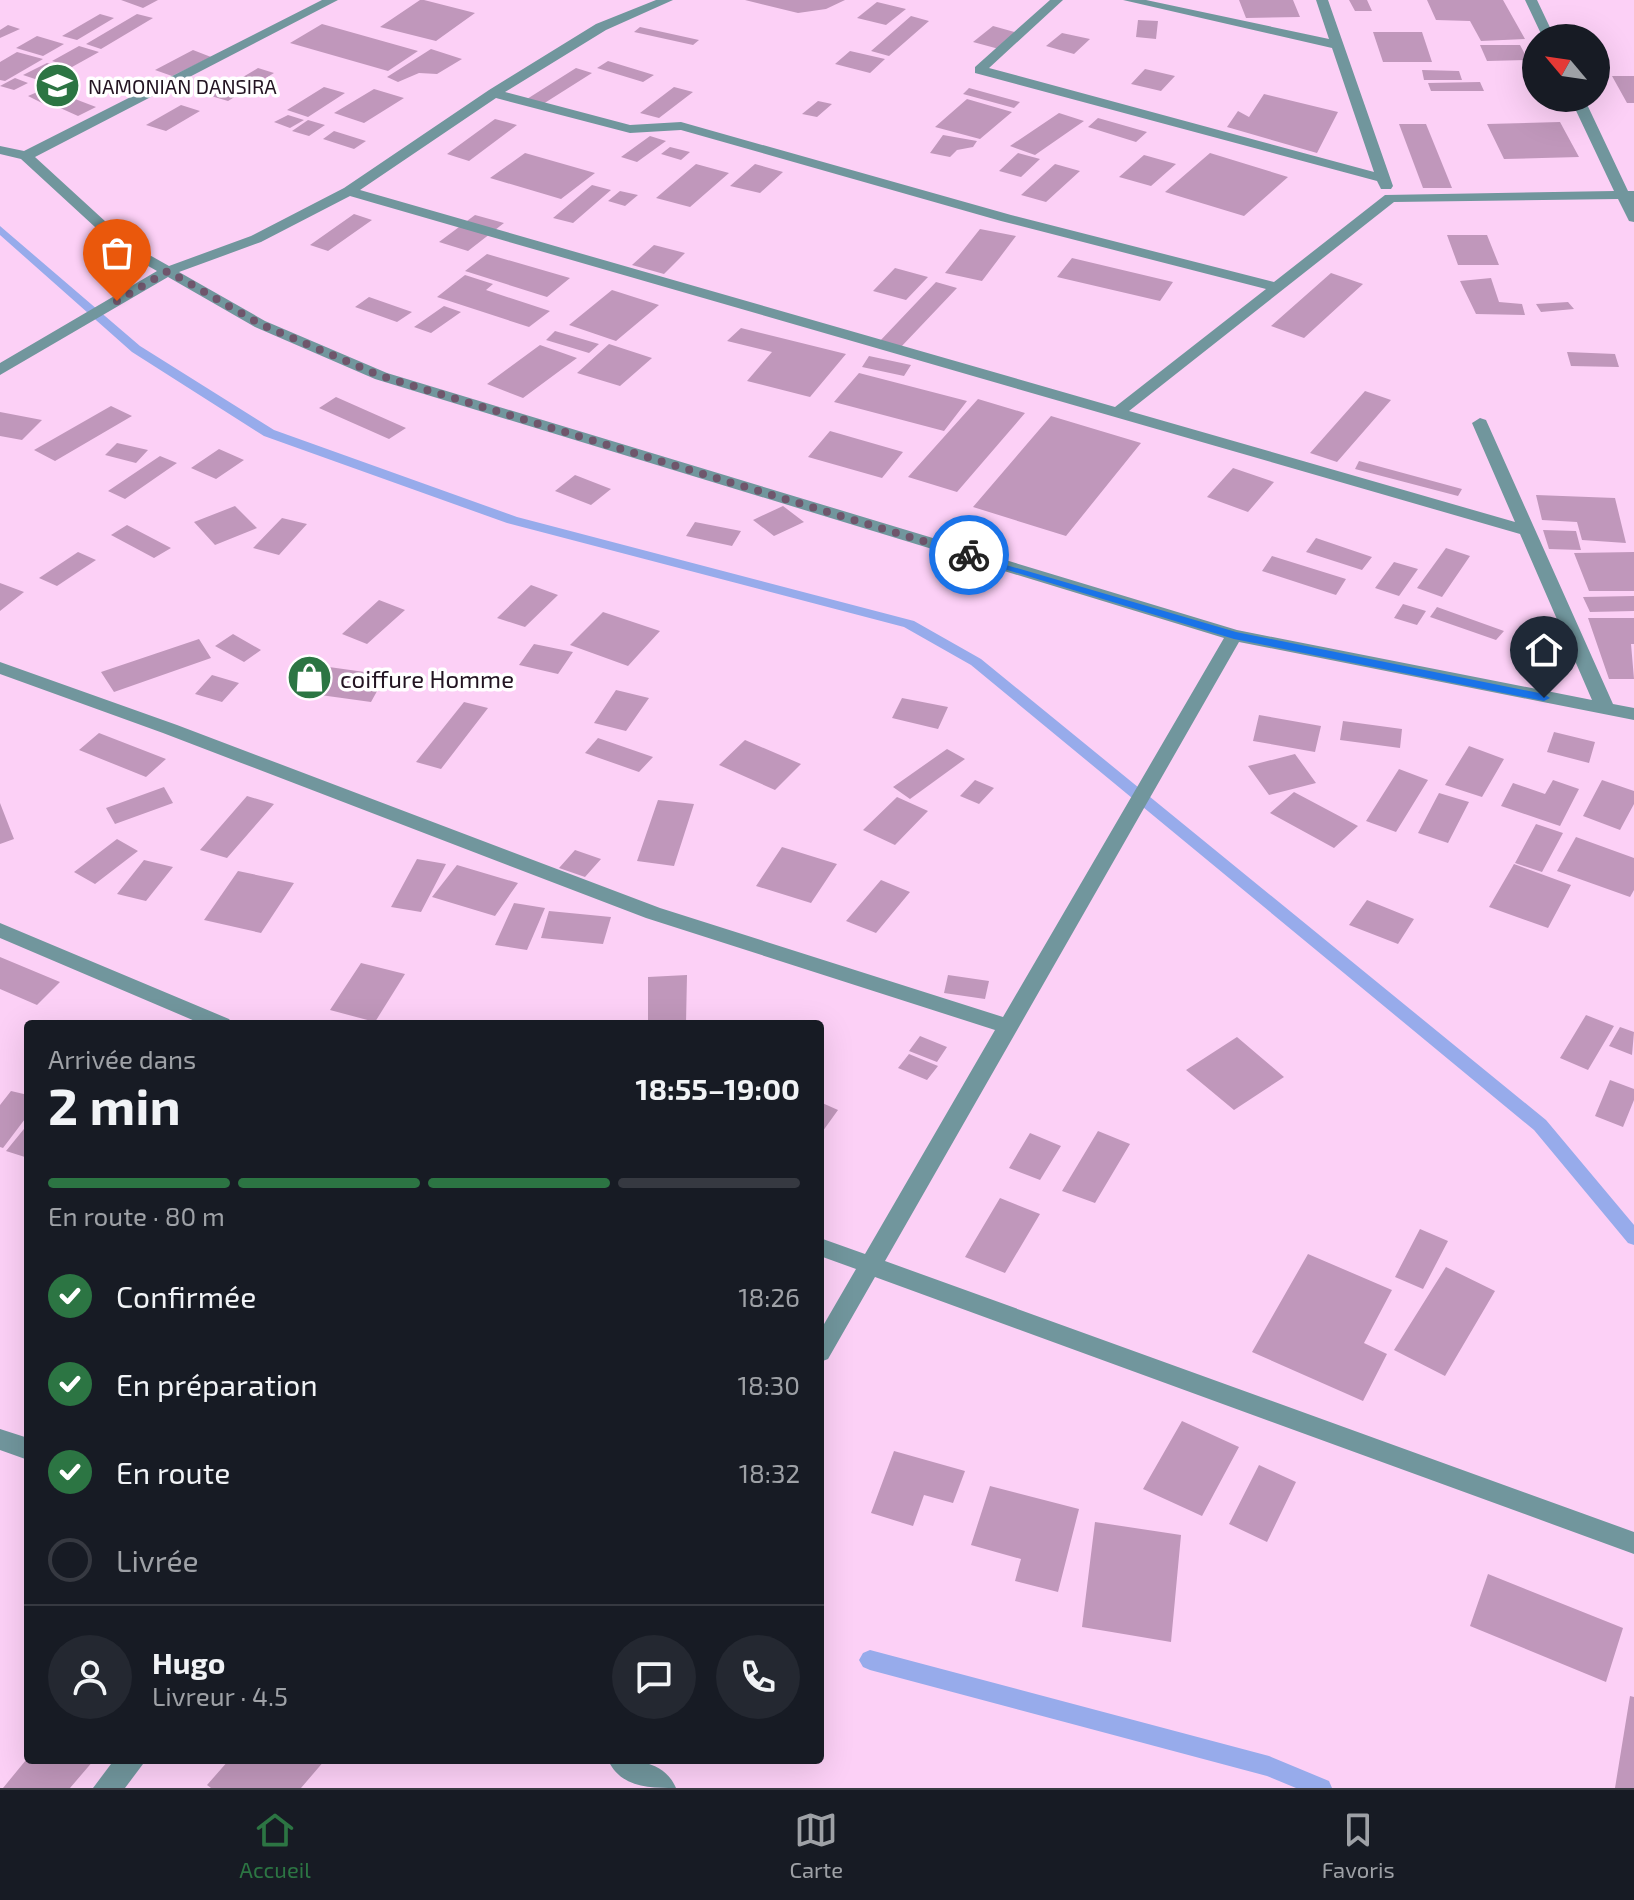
<!DOCTYPE html>
<html lang="fr">
<head>
<meta charset="utf-8">
<style>
  :root { --surface:#171b24; --page:#242831; --text:#f1f3f6; --muted:#9ea1a6; --line:#363941; --accent:#2c7543 }
  body { margin:0; font-family:"Exo 2",sans-serif; background:var(--page); color:var(--text); height:100vh; display:flex; flex-direction:column; font-size:30px; white-space:nowrap }
  * { box-sizing:border-box; margin:0 }
  p { font-size:26px; color:var(--muted) }
  .icon { flex:none; width:44px; height:44px; fill:none; stroke:currentColor; stroke-width:2; stroke-linecap:round; stroke-linejoin:round }
  .map { position:relative; flex:1; overflow:hidden }
  .sheet { position:absolute; left:24px; top:1020px; width:800px; height:744px; display:flex; flex-direction:column; background:var(--surface); border-radius:8px; box-shadow:0 8px 32px #0002 }
  .sheet>* { flex:none }
  .needle { width:52px; rotate:299deg }
  .fabs { position:absolute; left:1522px; top:24px; display:grid; gap:16px }
  .fabs a { display:grid; place-items:center; width:88px; height:88px; border-radius:50%; background:var(--surface); box-shadow:0 8px 32px #0002; font-size:40px }
  .pin { position:absolute; display:grid; place-items:center; width:68px; height:68px; color:#fff; margin:-82px -34px; border-radius:50% 50% 50% 0; rotate:-45deg; box-shadow:0 0 8px #0007 }
  .pin .icon { rotate:45deg }
  .courier { position:absolute; display:grid; place-items:center; width:80px; height:80px; margin:-40px; border:6px solid #1a73e8; border-radius:50%; background:#fff; color:#222; box-shadow:0 2px 10px #0007 }
  .head em { font-style:normal; font-weight:700 }
  .head div { display:flex; flex-direction:column-reverse }
  .head { display:flex; align-items:center; justify-content:space-between; height:136px; padding:0 24px }
  h1 { font-size:52px; font-weight:700; line-height:60px }
  .bar { display:grid; grid-template-columns:repeat(4,1fr); gap:12px 8px; align-content:center; height:96px; padding:0 24px }
  .bar i { height:10px; border-radius:6px; background:var(--line) }
  .bar .selected { background:var(--accent) }
  .bar p { grid-column:span 4 }
  .line { display:flex; align-items:center; gap:20px; padding:0 24px; border-top:2px solid var(--line) }
  .line div { flex:1 }
  .round { display:grid; place-items:center; flex:none; width:84px; height:84px; border-radius:42px; background:var(--page) }
  ol { padding:0 24px; list-style:none }
  li { display:flex; align-items:center; gap:24px; height:88px }
  li p { margin-inline-start:auto }
  li .icon { padding:8px; border-radius:50%; background:var(--accent); color:#fff; stroke-width:4 }
  li:last-child { color:var(--muted) }
  li i { width:44px; height:44px; border:4px solid var(--line); border-radius:50% }
  .menu { display:flex; justify-content:space-around; align-items:center; height:112px; border-top:2px solid var(--line); background:var(--surface); font-size:22px; color:var(--muted) }
  .menu a { display:grid; justify-items:center; gap:4px }
  .menu .selected { color:var(--accent) }
  .map>svg:first-child { display:block }
  .lines { fill:none; stroke-linecap:round; stroke-linejoin:round }
  .stream { fill:#97abeb; fill-rule:evenodd }
  .building { fill:#c097bb }
  .street { fill:#71969d; fill-rule:evenodd }
  .route { fill:#1a73e8 }
  .done { stroke:#6f566c; stroke-width:8; stroke-dasharray:0 14.4 }
  .labels { text-anchor:middle; dominant-baseline:central; stroke-width:7; stroke-linejoin:round; paint-order:stroke }
  .far-poi-label { font-size:20px; fill:#231422; stroke:#fff; text-anchor:start }
  .poi-label { font-size:24px; fill:#231422; stroke:#fff; text-anchor:start }
</style>
</head>
<body>
<div class="map">
<svg width="1634" height="1788" viewBox="0 0 1634 1788">
  <rect width="100%" height="100%" fill="#fcd0f6"/>
  <g class="lines">
    <!-- stream -->
    <path class="stream" d="M0 226 140 346 274 430 517 517 914 621 981 659 1546 1120 1634 1225V1245L1628 1243 1534 1130 971 665 904 627 507 523 264 436 132 352 0 235Z
      M870 1650 1269 1756 1329 1781 1332 1788H1296L1267 1776 870 1670 863 1667 859 1660 863 1653Z"/>
  </g>
  <!-- building -->
  <path class="building" d="M121 0H158L143 8Z
    M420 0H424L475 13 436 41 380 27Z
    M745 0H845L826 9 798 13Z
    M1239 0H1293L1300 17 1246 18Z
    M1349 0H1367L1372 11H1355Z
    M1427 0H1503L1525 39 1481 41 1470 21 1436 20Z
    M877 2 906 9 886 25 857 18Z
    M100 14 114 18 77 40 62 36Z
    M137 14 153 18 101 49 86 44Z
    M911 16 929 21 889 56 871 51Z
    M1138 20 1158 21 1156 39 1136 37Z
    M322 24 418 51 388 71 290 43Z
    M8 25 20 29 0 38V30Z
    M993 26 1018 33 999 49 973 42Z
    M640 27 699 40 693 45 634 32Z
    M1373 32H1422L1432 62H1383Z
    M1062 33 1090 39 1074 54 1046 46Z
    M37 36 64 44 43 56 16 48Z
    M1480 45H1520L1528 60 1487 61Z
    M79 46 99 52 72 67 52 61Z
    M431 49 462 59 437 74 419 73 398 82 387 77Z
    M193 50 211 57 172 76 155 70Z
    M850 51 885 59 870 73 835 64Z
    M17 52 43 59 5 81 0 80V62Z
    M608 61 654 75 643 82 597 68Z
    M47 63 64 68 41 81 23 75Z
    M258 68 274 73 228 101 211 96Z
    M576 68 592 73 543 104 527 99Z
    M1145 69 1175 76 1161 91 1131 84Z
    M1422 70 1459 71 1462 80H1424Z
    M1612 76H1634V103H1627Z
    M15 78 28 83 14 90 0 86Z
    M1480 82 1484 91H1431L1428 83Z
    M49 87 70 98 50 107 28 96Z
    M324 87 345 93 308 117 287 110Z
    M674 87 693 92 659 118 640 113Z
    M969 88 1020 102 1014 108 963 94Z
    M374 89 404 98 364 123 334 113Z
    M1264 94 1338 112 1317 153 1227 127 1238 111 1249 117Z
    M75 99 96 107 78 116 58 107Z
    M967 99 1012 112 980 139 935 127Z
    M818 101 832 104 817 117 802 114Z
    M181 105 200 111 166 131 146 125Z
    M1059 113 1084 121 1035 155 1010 146Z
    M288 115 304 120 290 128 274 122Z
    M1098 118 1147 132 1136 142 1088 127Z
    M495 119 517 125 469 161 447 154Z
    M308 120 325 125 309 136 292 131Z
    M1560 122 1579 157 1504 159 1487 124Z
    M1399 124H1426L1452 188H1423Z
    M334 131 366 141 354 149 323 139Z
    M943 135 977 141 973 147 957 150 950 157 930 153Z
    M650 136 666 141 637 162 621 157Z
    M670 147 690 152 681 160 661 154Z
    M525 153 595 173 561 199 490 178Z
    M1018 153 1040 159 1021 177 999 171Z
    M1210 153 1288 177 1244 216 1165 192Z
    M1144 155 1176 164 1151 186 1119 177Z
    M696 164 729 173 690 207 656 198Z
    M755 164 783 172 760 193 730 186Z
    M1055 164 1080 171 1046 202 1021 195Z
    M592 185 611 190 573 223 553 218Z
    M620 191 638 195 625 206 608 201Z
    M354 214 372 220 328 251 310 245Z
    M475 215 504 223 468 251 439 242Z
    M980 229 1016 236 982 281 945 273Z
    M1447 235H1487L1499 265H1458Z
    M654 245 685 253 664 274 632 265Z
    M487 254 570 278 547 297 465 271Z
    M1072 258 1173 282 1160 301 1057 277Z
    M895 268 928 277 906 300 873 291Z
    M1331 273 1363 284 1304 338 1271 326Z
    M465 275 493 284 486 290 550 311 529 327 437 297Z
    M1491 278 1499 302 1522 304 1525 315 1476 314 1460 281Z
    M936 282 957 288 900 348 879 342Z
    M612 290 659 305 616 341 569 325Z
    M369 297 412 312 397 322 355 307Z
    M1568 302 1574 309 1541 312 1536 304Z
    M444 306 461 312 431 333 414 327Z
    M741 328 846 354 810 397 747 381 772 352 727 341Z
    M555 331 599 344 589 353 546 340Z
    M609 344 652 358 620 386 577 373Z
    M540 345 577 358 523 398 487 384Z
    M1567 352 1615 354 1619 367 1571 366Z
    M869 356 911 365 904 376 862 367Z
    M859 373 967 401 944 431 834 402Z
    M1365 391 1391 400 1337 462 1310 453Z
    M336 397 406 428 389 439 319 408Z
    M978 399 1025 413 957 492 908 477Z
    M111 406 132 416 55 461 34 450Z
    M0 412 42 420 22 440 0 436Z
    M1051 416 1141 443 1066 536 973 507Z
    M830 431 903 452 882 478 808 457Z
    M117 443 148 450 136 463 105 455Z
    M219 449 244 460 216 479 191 468Z
    M160 456 177 463 125 499 108 491Z
    M1359 461 1462 489 1458 496 1355 469Z
    M1233 468 1274 482 1248 512 1207 497Z
    M575 475 611 489 591 505 555 491Z
    M1536 495 1615 498 1626 543 1582 540 1577 522 1542 520Z
    M235 506 257 528 215 545 194 522Z
    M783 506 804 522 774 536 753 520Z
    M282 518 307 524 279 555 253 548Z
    M695 522 741 531 732 546 686 536Z
    M127 525 171 548 154 558 111 535Z
    M1543 530 1576 531 1581 550 1549 549Z
    M1316 538 1372 557 1362 570 1306 552Z
    M1446 548 1470 556 1442 597 1417 588Z
    M78 552 96 560 57 586 39 578Z
    M1634 552V591H1589L1574 553Z
    M1272 556 1346 579 1336 595 1262 571Z
    M1394 562 1418 569 1399 596 1375 588Z
    M0 583 24 592 0 611Z
    M531 585 558 595 525 627 497 618Z
    M1634 596V611L1590 612 1583 597Z
    M379 600 405 610 367 644 342 634Z
    M1403 604 1426 611 1417 625 1394 618Z
    M1437 607 1504 631 1496 640 1430 617Z
    M603 612 660 631 628 666 570 645Z
    M1588 618H1634V644H1631L1634 679H1609Z
    M233 634 261 650 244 662 215 646Z
    M199 639 211 658 114 692 101 672Z
    M534 644 573 652 558 674 519 665Z
    M329 667 386 675 371 702 313 694Z
    M212 675 239 683 222 702 195 694Z
    M616 690 649 698 626 731 594 723Z
    M902 698 948 707 938 729 892 718Z
    M464 702 488 708 441 769 416 762Z
    M1259 715 1321 726 1315 752 1253 741Z
    M1343 721 1402 729 1400 748 1340 740Z
    M1554 732 1595 742 1589 763 1547 752Z
    M99 733 166 759 146 777 79 750Z
    M598 738 653 757 639 772 585 753Z
    M745 740 801 764 775 790 719 765Z
    M1469 746 1504 759 1482 797 1445 785Z
    M947 749 965 759 910 799 893 787Z
    M1295 754 1316 783 1269 795 1248 766Z
    M1399 769 1428 780 1396 832 1366 821Z
    M975 780 994 788 979 804 960 796Z
    M1553 780 1579 789 1560 826 1501 806 1513 783 1545 794Z
    M1602 780 1634 791V804L1620 830 1583 816Z
    M164 787 173 803 115 824 106 808Z
    M1294 792 1358 826 1334 848 1270 813Z
    M1439 793 1469 802 1448 843 1418 833Z
    M247 796 274 804 227 858 200 850Z
    M897 797 928 811 895 845 863 830Z
    M658 800 694 804 674 866 637 861Z
    M0 803 14 839 0 844Z
    M1536 824 1563 833 1542 872 1515 863Z
    M1576 837 1634 858V890L1630 897 1557 871Z
    M117 839 138 851 95 884 74 872Z
    M782 847 837 864 811 903 756 886Z
    M575 850 601 859 585 877 559 868Z
    M417 859 446 864 421 912 391 907Z
    M144 860 173 867 146 901 117 894Z
    M1514 864 1571 885 1548 928 1489 907Z
    M457 865 518 883 495 916 432 897Z
    M238 871 294 883 261 933 204 920Z
    M881 880 910 892 876 933 846 921Z
    M1367 900 1414 919 1398 944 1349 925Z
    M514 903 545 908 527 950 495 945Z
    M549 911 611 917 603 944 541 938Z
    M0 957 60 982 37 1005 0 989Z
    M361 963 405 974 375 1022 330 1010Z
    M687 975 686 1024H648V977Z
    M948 975 989 981 985 999 944 993Z
    M1586 1015 1614 1026 1588 1070 1560 1058Z
    M1620 1027 1634 1032 1632 1055 1609 1046Z
    M920 1036 947 1047 937 1062 909 1051Z
    M1237 1037 1284 1077 1234 1110 1186 1070Z
    M909 1054 938 1066 927 1080 898 1068Z
    M1610 1080 1634 1089V1100L1623 1127 1595 1116Z
    M11 1091 28 1095V1115L3 1148 0 1147V1105Z
    M820 1102 838 1110 820 1135Z
    M28 1124V1158L6 1151Z
    M1098 1131 1130 1144 1095 1203 1062 1191Z
    M1030 1133 1061 1146 1040 1180 1009 1168Z
    M1000 1198 1040 1214 1005 1273 965 1257Z
    M1420 1229 1448 1241 1423 1289 1395 1277Z
    M1308 1254 1392 1290 1364 1343 1387 1354 1363 1401 1252 1352Z
    M1446 1267 1495 1291 1445 1376 1394 1350Z
    M1182 1421 1239 1447 1202 1516 1143 1489Z
    M894 1451 965 1471 953 1503 924 1495 913 1526 871 1513Z
    M1259 1465 1296 1482 1267 1542 1229 1524Z
    M990 1486 1079 1509 1058 1592 1015 1581 1021 1559 971 1545Z
    M1095 1522 1181 1535 1171 1642 1082 1627Z
    M1488 1574 1623 1628 1606 1682 1470 1626Z
    M1630 1696 1634 1697V1788H1615Z
    M26 1760H94L70 1788H3Z
    M229 1760H325L301 1788H211L207 1785Z"/>
  <g class="lines">
    <!-- street -->
    <path class="street" d="M322 0H338L35 157 130 244 169 266 251 236 344 188 489 90 596 24 656 0H673L606 30 505 92 630 125 681 122 1011 215 1274 282 1385 195 1614 191 1570 98H1584L1628 191H1634V222L1629 221 1618 199 1394 202 1129 411 1515 522 1472 423 1480 418 1486 420 1613 704 1634 708V720L1239 642 885 1261 1634 1532V1554L875 1277 828 1359 820 1362V1331L856 1269 820 1256V1238L865 1254 995 1030 646 918 163 733 0 674V662L177 725 660 908 1003 1017 1224 638 375 379 255 327 168 277 0 375V363L157 271 120 250 21 159 0 154V146L24 151ZM496 98 630 133 681 130 1001 221 1266 289 1115 407 360 190ZM350 196 1520 534 1592 700 1237 630 387 373 265 321 179 272 261 242Z
      M1050 0H1063L989 68 1374 172 1332 48 1123 0H1146L1329 39 1316 0H1328L1393 186 1391 189H1381L1377 181 975 73V67Z
      M1525 0H1537L1555 38H1543Z
      M0 923 229 1019 233 1024H202L0 938Z
      M0 1429 28 1438V1460L0 1450Z
      M114 1760H146L125 1788H93Z
      M608 1760C635 1760 664 1760 676 1788 649 1788 621 1788 608 1760Z"/>
  </g>
  <!-- route -->
  <path class="route" d="M965 553 1236 632 1544 694 1550 698 1544 701 1234 639 965 557Z"/>
  <g class="lines">
    <!-- done -->
    <path class="done" d="M117 301 168 271 260 324 381 376 969 555"/>
  </g>
  <!-- icons -->
  <defs>
    <symbol id="school-disc" viewBox="-11 -11 22 22"><circle r="9.5" fill="#2c7543" stroke="#fff"/><path d="M0-5L7-2L0 1L-7-2ZM-4 1L0 2.5L4 1V4Q0 6-4 4Z" fill="#fff"/></symbol>
    <symbol id="shop-disc" viewBox="-11 -11 22 22"><circle r="9.5" fill="#2c7543" stroke="#fff"/><path d="M-5-2.5h2.3a2.7 3.5 0 0 1 5.4 0H5L5.5 6h-11ZM-1.5-2.5h3a1.5 2.3 0 0 0-3 0Z" fill="#fff"/></symbol>
  </defs>
  <g fill-rule="evenodd">
    <use href="#school-disc" x="32" y="60" width="51" height="51"/>
    <use href="#shop-disc" x="284" y="652" width="51" height="51"/>
  </g>
  <g class="labels">
    <!-- far-poi labels -->
    <g class="far-poi-label">
      <text x="88" y="86">NAMONIAN DANSIRA</text>
    </g>
    <!-- poi labels -->
    <g class="poi-label">
      <text x="340" y="678">coiffure Homme</text>
    </g>
  </g>
</svg>
<div class="fabs">
<a><svg class="needle" viewBox="-14 -14 28 28"><path d="M0-13l5 13h-10z" fill="#e53935"/><path d="M0 13l5-13h-10z" fill="#9ea1a6"/></svg></a>
</div>
<div class="pin" style="left:117px;top:301px;background:#ea580c"><svg class="icon" aria-label="bag" viewBox="0 0 24 24"><path d="M5 8h14l-1 12H6zM9 8a3 3 0 0 1 6 0"/></svg></div>
<div class="pin" style="left:1544px;top:698px;background:#1f2937"><svg class="icon" aria-label="home" viewBox="0 0 24 24"><path d="M3 11l9-7 9 7M6 9v11h12V9"/></svg></div>
<div class="courier" style="left:969px;top:555px"><svg class="icon" aria-label="bike" viewBox="0 0 24 24"><circle cx="6" cy="16" r="4"/><circle cx="18" cy="16" r="4"/><path d="M6 16l4-8h5l3 8M10 8l3 8H6M13 5h3"/></svg></div>
<section class="sheet">
<div class="head"><div><h1>2 min</h1><p>Arrivée dans</p></div><em>18:55–19:00</em></div>
<div class="bar"><i class="selected"></i><i class="selected"></i><i class="selected"></i><i></i><p>En route · 80 m</p></div>
<ol>
<li><svg class="icon" aria-label="check" viewBox="0 0 24 24"><path d="M5 12l5 5 9-10"/></svg>Confirmée<p>18:26</p></li>
<li><svg class="icon" aria-label="check" viewBox="0 0 24 24"><path d="M5 12l5 5 9-10"/></svg>En préparation<p>18:30</p></li>
<li><svg class="icon" aria-label="check" viewBox="0 0 24 24"><path d="M5 12l5 5 9-10"/></svg>En route<p>18:32</p></li>
<li><i></i>Livrée</li>
</ol>
<div class="line" style="height:144px"><a class="round"><svg class="icon" aria-label="person" viewBox="0 0 24 24"><circle cx="12" cy="8" r="4"/><path d="M4 21q1-7 8-7t8 7"/></svg></a><div><b>Hugo</b><p>Livreur · 4.5</p></div><a class="round"><svg class="icon" aria-label="chat" viewBox="0 0 24 24"><path d="M4 5h16v11H9l-5 4z"/></svg></a><a class="round"><svg class="icon" aria-label="phone" viewBox="0 0 24 24"><path d="M5 4h4l2 5-3 2q2 4 5 5l2-3 5 2v4C11 20 4 13 5 4z"/></svg></a></div>
</section>
</div>
<nav class="menu">
<a class="selected"><svg class="icon" aria-label="home" viewBox="0 0 24 24"><path d="M3 11l9-7 9 7M6 9v11h12V9"/></svg>Accueil</a>
<a><svg class="icon" aria-label="map" viewBox="0 0 24 24"><path d="M3 6l6-2 6 2 6-2v14l-6 2-6-2-6 2zM9 4v14M15 6v14"/></svg>Carte</a>
<a><svg class="icon" aria-label="saved" viewBox="0 0 24 24"><path d="M7 4h10v16l-5-4-5 4z"/></svg>Favoris</a>
</nav>
</body>
</html>
